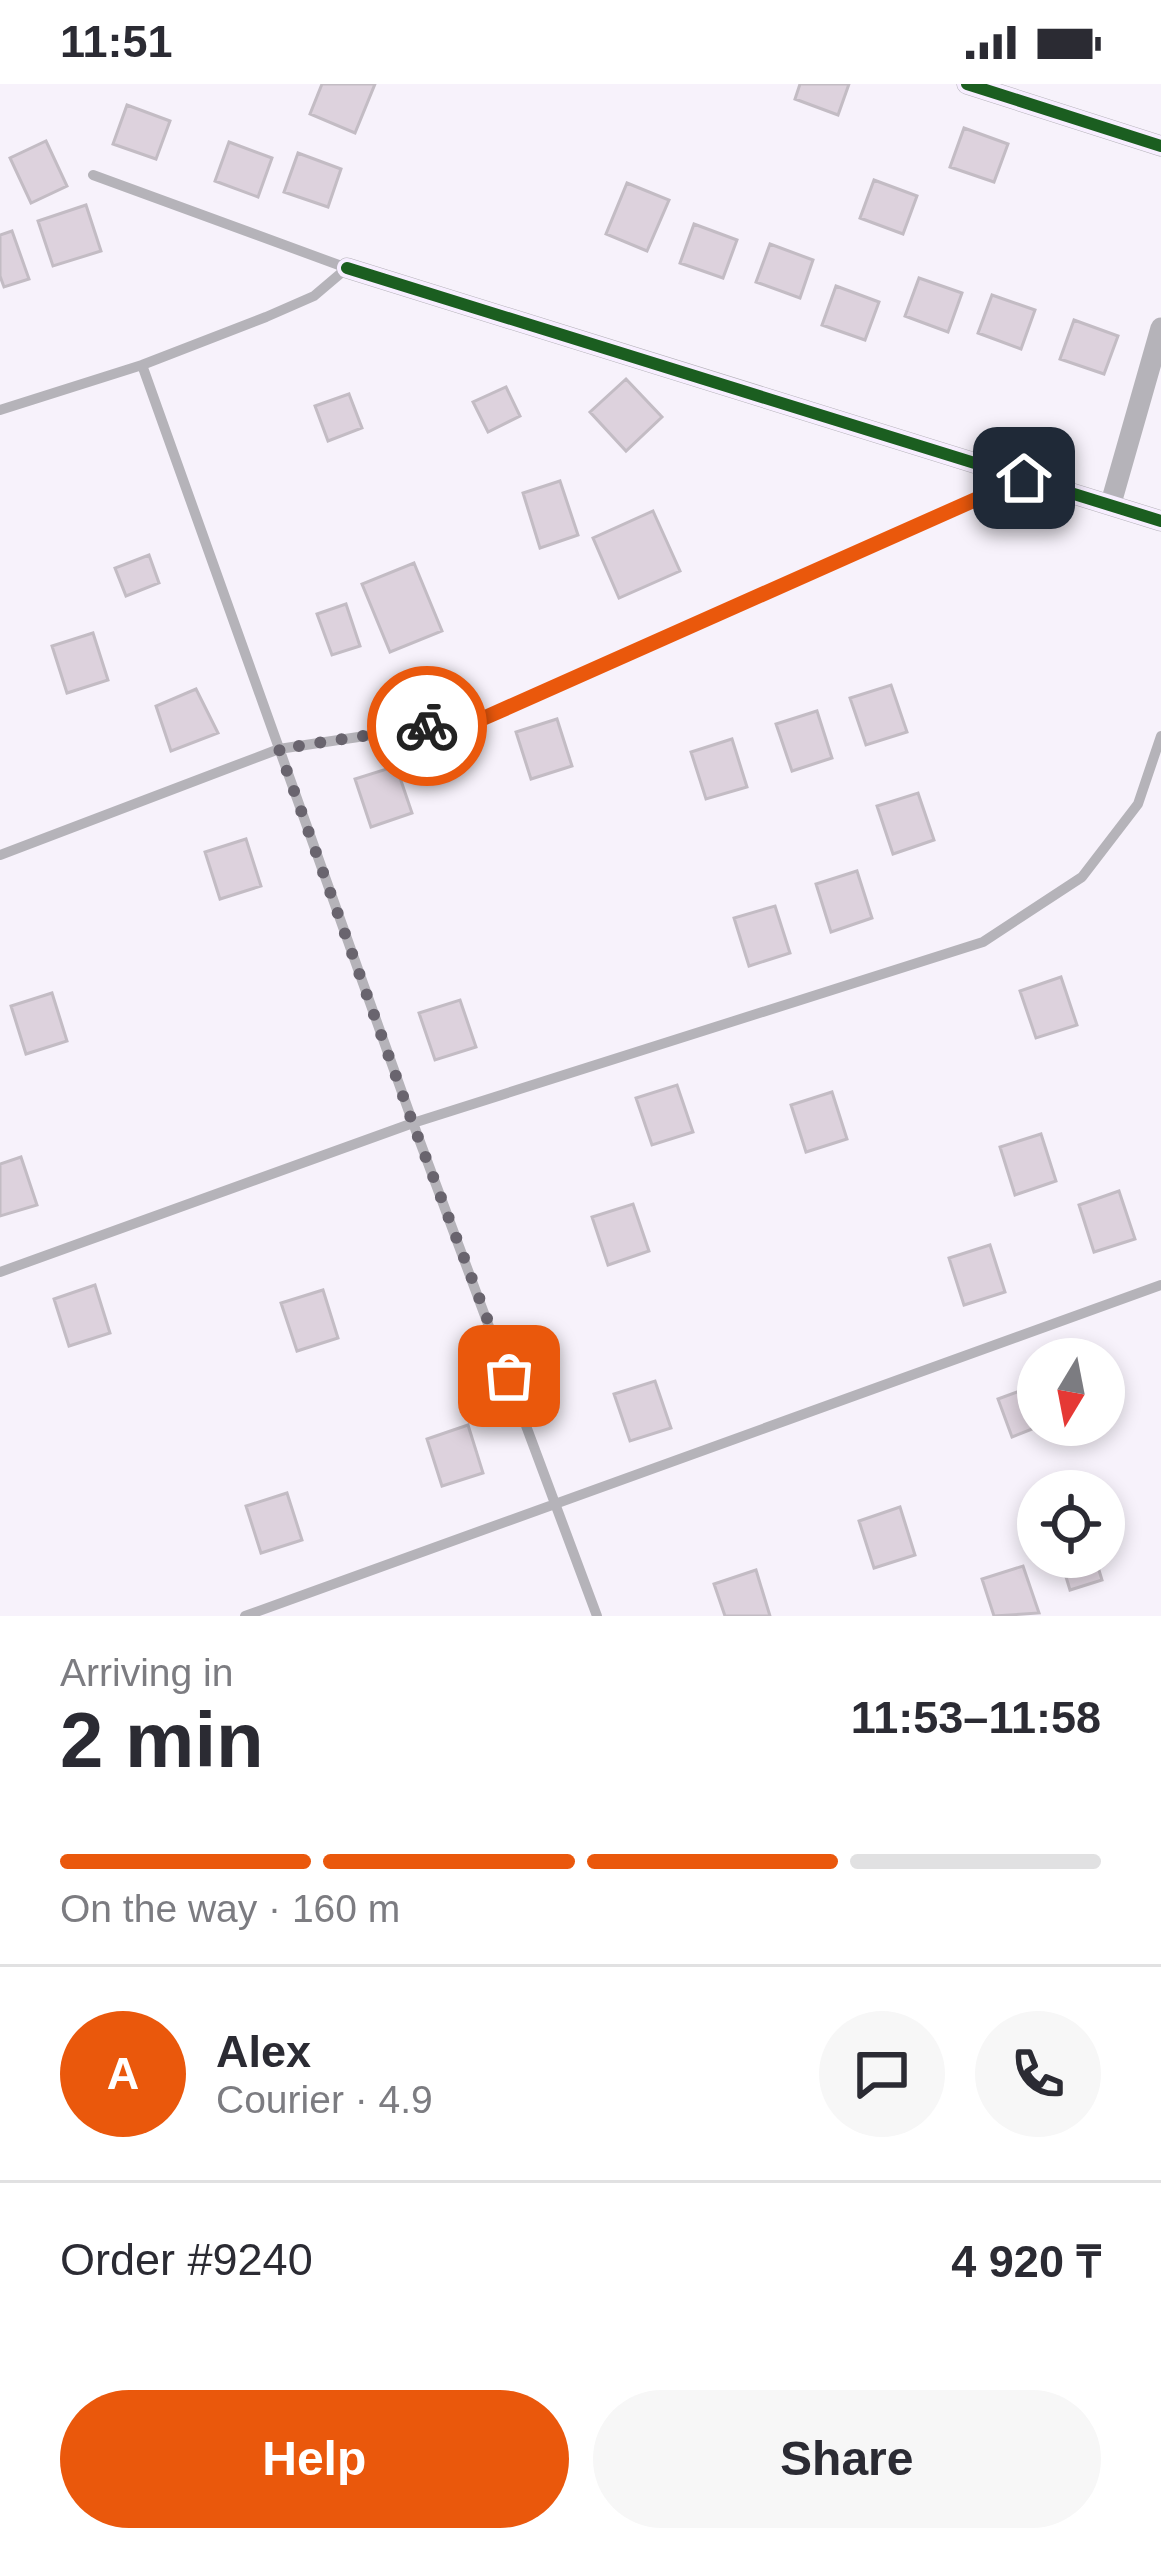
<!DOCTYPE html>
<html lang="en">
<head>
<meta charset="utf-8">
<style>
  :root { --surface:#fff; --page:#f7f7f7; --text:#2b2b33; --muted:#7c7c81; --line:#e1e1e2; --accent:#ea580c }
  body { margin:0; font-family:Helvetica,sans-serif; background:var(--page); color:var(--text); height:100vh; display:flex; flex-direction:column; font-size:45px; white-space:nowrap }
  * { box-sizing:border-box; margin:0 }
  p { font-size:39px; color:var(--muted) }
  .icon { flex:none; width:66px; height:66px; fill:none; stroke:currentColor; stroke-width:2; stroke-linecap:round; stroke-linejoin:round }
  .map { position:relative; height:1532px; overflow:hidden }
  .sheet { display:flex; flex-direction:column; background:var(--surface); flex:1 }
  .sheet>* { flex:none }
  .needle { width:78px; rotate:190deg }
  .buttons { position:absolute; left:1017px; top:1254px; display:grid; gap:24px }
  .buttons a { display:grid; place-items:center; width:108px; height:108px; border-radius:50%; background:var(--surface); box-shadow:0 6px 18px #0003; font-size:60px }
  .pin { position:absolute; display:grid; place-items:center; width:102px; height:102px; color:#fff; margin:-51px; border-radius:24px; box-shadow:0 6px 18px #0006 }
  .courier { position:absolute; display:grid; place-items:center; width:120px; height:120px; margin:-60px; border:9px solid #ea580c; border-radius:50%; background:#fff; color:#222; box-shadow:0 3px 15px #0007 }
  .summary em { font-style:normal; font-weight:800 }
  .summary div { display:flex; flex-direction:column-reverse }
  .summary { display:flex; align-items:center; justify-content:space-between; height:204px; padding:0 60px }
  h1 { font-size:78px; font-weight:800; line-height:90px }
  .bar { display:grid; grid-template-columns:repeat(4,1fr); gap:18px 12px; align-content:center; height:144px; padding:0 60px }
  .bar i { height:15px; border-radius:9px; background:var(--line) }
  .bar .active { background:var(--accent) }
  .bar p { grid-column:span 4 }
  .line { display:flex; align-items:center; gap:30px; padding:0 60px; border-top:3px solid var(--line) }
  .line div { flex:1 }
  .round { display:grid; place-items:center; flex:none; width:126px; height:126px; border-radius:63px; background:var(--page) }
  .button { display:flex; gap:24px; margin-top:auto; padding:24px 60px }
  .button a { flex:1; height:138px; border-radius:72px; background:var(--accent); color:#fff; font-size:48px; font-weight:800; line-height:138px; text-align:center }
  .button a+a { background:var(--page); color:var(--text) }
  .status { display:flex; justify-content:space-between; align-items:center; height:84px; padding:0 60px; background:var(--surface); direction:ltr }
  .status svg { height:33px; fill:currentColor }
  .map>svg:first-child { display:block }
  .building { fill:#ddd2dd; stroke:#c3bcc4; stroke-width:3 }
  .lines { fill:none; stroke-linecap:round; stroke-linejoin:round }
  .service { stroke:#b5b3b9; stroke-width:10 }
  .minor { stroke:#b5b3b9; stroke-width:21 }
  .cycleway-casing { stroke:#f7eeff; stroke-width:20 }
  .cycleway { stroke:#1b5e20; stroke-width:12 }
  .done { stroke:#69646e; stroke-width:12; stroke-dasharray:0 21.6 }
  .route { stroke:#ea580c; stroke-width:15 }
</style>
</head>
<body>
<div class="status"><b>11:51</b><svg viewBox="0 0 49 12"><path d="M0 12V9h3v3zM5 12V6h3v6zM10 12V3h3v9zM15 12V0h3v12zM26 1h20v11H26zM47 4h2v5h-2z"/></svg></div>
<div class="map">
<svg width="1161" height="1532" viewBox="0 0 1161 1532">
  <rect width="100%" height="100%" fill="#f7f2fb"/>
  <!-- building -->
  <path class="building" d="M322 0H375L355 49 310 30Z
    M800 0H849L838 31 795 15Z
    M127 21 170 37 156 75 113 60Z
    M964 44 1008 60 994 98 950 83Z
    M46 57 67 102 31 119 10 74Z
    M229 58 272 74 258 113 215 97Z
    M298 69 341 85 328 123 284 108Z
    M874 96 917 112 903 150 860 134Z
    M627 99 669 116 647 167 606 150Z
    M86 121 101 167 53 182 38 137Z
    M694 140 737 156 723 194 680 179Z
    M12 147 29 195 4 203 0 192V151Z
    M770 160 813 176 800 214 756 198Z
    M919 194 962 209 948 248 905 232Z
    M836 202 879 218 865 256 822 241Z
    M992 211 1035 226 1021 265 978 249Z
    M1074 236 1118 252 1104 290 1060 275Z
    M626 295 662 333 626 367 590 328Z
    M506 303 520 332 488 348 473 318Z
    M349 310 362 344 328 357 315 322Z
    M560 397 578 451 540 464 523 409Z
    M653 427 680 487 619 514 593 454Z
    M149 471 159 499 126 512 115 484Z
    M414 479 442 547 390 568 362 500Z
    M346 520 360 562 332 571 317 530Z
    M93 549 108 596 67 609 52 562Z
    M891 601 907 648 866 661 850 614Z
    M196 605 218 649 171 667 156 622Z
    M817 627 832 674 792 687 776 640Z
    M557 635 572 682 531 695 516 648Z
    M732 655 747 703 706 715 691 668Z
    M396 682 412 729 371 743 355 695Z
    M918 709 934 756 893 770 877 722Z
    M246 755 261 802 220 815 205 768Z
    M857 787 872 834 831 848 816 800Z
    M775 822 790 869 749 882 734 834Z
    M1061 893 1077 941 1036 954 1020 907Z
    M52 909 67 957 26 970 11 922Z
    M460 916 476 963 435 976 419 929Z
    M677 1001 693 1048 652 1061 636 1014Z
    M832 1008 847 1055 806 1068 791 1021Z
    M1041 1050 1056 1097 1015 1111 1000 1063Z
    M21 1073 37 1121 0 1132V1080Z
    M1119 1107 1135 1155 1094 1168 1079 1121Z
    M633 1120 649 1167 608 1181 592 1133Z
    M990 1161 1005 1208 964 1221 949 1174Z
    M95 1201 110 1249 69 1262 54 1215Z
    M323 1206 338 1254 297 1267 281 1219Z
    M655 1297 671 1344 630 1357 614 1310Z
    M1028 1304 1038 1341H1042L1012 1353 998 1315Z
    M468 1341 483 1389 442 1402 427 1355Z
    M287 1409 302 1456 261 1469 246 1422Z
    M900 1423 915 1471 874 1484 859 1437Z
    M1060 1473H1095L1102 1496 1070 1506Z
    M1023 1482 1039 1529 994 1532 982 1495Z
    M756 1486 770 1532H725L714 1500Z"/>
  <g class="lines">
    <!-- service -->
    <path class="service" d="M142 281 413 1039 597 1532
      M0 326 142 281 266 233 314 212 347 184 93 91
      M0 771 279 665 484 634 1017 397
      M0 1188 413 1039 983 858 1082 793 1138 720 1161 652
      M245 1532 1161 1201"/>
    <!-- minor -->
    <path class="minor" d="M967 0 1161 62
      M347 184 1161 437
      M1111 419 1161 244"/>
    <defs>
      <path id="cycleway" d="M967 0 1161 62
        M347 184 1161 437"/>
    </defs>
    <!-- cycleway casing -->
    <use href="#cycleway" class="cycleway-casing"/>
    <!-- cycleway -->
    <use href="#cycleway" class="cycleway"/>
  </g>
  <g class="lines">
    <!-- done -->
    <path class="done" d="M427 642 279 665 413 1040 509 1292"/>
    <!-- route -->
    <path class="route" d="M427 642 484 634 1024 394"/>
  </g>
</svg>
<div class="buttons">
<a><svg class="needle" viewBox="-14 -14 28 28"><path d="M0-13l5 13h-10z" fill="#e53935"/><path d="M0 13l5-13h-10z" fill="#7c7c81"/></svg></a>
<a><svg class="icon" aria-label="locate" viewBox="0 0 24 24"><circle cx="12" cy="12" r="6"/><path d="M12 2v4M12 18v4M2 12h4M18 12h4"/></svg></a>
</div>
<div class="pin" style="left:509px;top:1292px;background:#ea580c"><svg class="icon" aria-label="bag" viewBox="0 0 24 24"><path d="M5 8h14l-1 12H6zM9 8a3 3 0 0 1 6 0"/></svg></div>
<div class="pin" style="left:1024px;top:394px;background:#1f2937"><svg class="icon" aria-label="home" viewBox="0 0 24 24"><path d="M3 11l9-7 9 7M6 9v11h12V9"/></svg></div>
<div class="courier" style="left:427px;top:642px"><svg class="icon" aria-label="bike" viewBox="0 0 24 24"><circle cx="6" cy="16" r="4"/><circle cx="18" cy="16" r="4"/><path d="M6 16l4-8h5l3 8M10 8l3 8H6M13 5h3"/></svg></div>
</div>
<section class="sheet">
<div class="summary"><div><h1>2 min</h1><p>Arriving in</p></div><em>11:53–11:58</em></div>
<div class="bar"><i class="active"></i><i class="active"></i><i class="active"></i><i></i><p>On the way · 160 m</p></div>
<div class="line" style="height:216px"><b class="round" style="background:var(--accent);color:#fff">A</b><div><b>Alex</b><p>Courier · 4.9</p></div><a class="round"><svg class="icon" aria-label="chat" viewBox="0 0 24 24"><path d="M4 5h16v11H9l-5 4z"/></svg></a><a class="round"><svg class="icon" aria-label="phone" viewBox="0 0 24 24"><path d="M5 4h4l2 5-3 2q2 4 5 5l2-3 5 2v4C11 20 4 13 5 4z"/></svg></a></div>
<div class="line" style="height:156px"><div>Order #9240</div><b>4 920 ₸</b></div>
<div class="button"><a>Help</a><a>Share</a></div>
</section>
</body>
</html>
